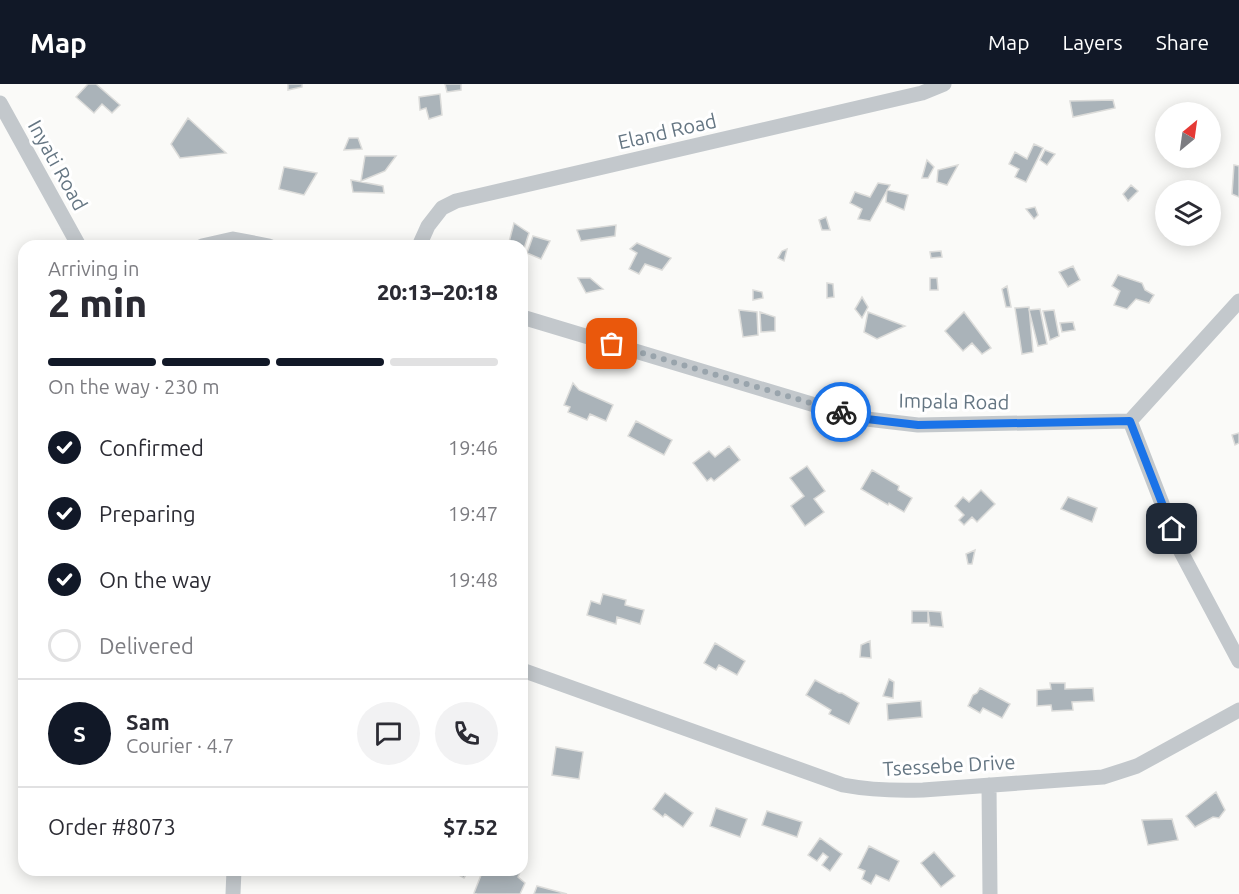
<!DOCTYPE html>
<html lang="en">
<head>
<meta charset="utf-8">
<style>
  :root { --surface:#fff; --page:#f2f2f3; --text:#2b2b33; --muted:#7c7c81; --line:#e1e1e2; --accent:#111827 }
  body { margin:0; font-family:Ubuntu,sans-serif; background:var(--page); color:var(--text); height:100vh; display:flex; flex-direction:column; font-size:22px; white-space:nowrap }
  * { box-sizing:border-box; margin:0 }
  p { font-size:20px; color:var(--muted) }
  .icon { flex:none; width:33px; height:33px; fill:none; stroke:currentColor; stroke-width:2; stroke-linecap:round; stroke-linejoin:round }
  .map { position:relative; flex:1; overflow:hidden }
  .panel { position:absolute; left:18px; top:156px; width:510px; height:636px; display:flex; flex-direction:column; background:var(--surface); border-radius:18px; box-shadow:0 3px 15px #0003 }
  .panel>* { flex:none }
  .needle { width:39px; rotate:29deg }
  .fabs { position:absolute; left:1155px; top:18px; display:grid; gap:12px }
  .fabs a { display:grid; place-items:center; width:66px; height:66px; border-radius:50%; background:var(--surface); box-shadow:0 3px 15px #0003; font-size:30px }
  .pin { position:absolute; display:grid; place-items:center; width:51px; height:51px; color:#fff; margin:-26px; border-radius:12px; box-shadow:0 3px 9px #0006 }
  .courier { position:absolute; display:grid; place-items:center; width:60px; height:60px; margin:-30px; border:4px solid #1a73e8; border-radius:50%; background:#fff; color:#222; box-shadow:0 2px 8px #0007 }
  .summary em { font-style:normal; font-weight:800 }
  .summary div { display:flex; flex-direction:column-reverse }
  .summary { display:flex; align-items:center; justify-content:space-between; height:102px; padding:0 30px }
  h1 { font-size:39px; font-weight:800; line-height:45px }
  .bar { display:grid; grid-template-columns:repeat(4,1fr); gap:9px 6px; align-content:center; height:72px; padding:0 30px }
  .bar i { height:8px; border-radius:4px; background:var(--line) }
  .bar .on { background:var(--accent) }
  .bar p { grid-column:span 4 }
  .line { display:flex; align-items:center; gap:15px; padding:0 30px; border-top:2px solid var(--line) }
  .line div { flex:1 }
  .round { display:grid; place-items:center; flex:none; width:63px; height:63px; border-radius:32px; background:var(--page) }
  ol { padding:0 30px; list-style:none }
  li { display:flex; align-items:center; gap:18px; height:66px }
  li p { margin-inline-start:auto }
  li .icon { padding:6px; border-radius:50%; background:var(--accent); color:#fff; stroke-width:4 }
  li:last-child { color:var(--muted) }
  li i { width:33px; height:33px; border:3px solid var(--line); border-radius:50% }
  header { display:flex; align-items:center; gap:36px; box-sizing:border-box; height:84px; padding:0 30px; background:var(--accent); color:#fff }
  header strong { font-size:28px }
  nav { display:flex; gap:33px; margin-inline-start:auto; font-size:21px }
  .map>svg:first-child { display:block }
  .building { fill:#aab3b9; stroke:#dcdcda; stroke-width:1.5 }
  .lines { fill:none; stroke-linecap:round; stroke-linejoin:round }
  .minor { stroke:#c3c8cc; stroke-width:15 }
  .done { stroke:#99a4ac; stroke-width:6; stroke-dasharray:0 10.8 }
  .route { stroke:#1a73e8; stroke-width:8 }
  .labels { text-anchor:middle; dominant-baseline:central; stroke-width:6; stroke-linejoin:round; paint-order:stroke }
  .street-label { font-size:20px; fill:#657683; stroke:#fff }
</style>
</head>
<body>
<header>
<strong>Map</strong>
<nav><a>Map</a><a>Layers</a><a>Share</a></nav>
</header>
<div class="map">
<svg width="1239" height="810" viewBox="0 0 1239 810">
  <rect width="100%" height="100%" fill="#fafaf8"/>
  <!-- building -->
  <path class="building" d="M88 0H96L120 21 112 29 102 20 94 29 76 13Z
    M288 0H302V3L288 6Z
    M445 0H461V6L447 8Z
    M440 10 442 31 429 35 426 24 420 26 419 13Z
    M1113 16 1115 24 1073 33 1070 17Z
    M188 34 226 69 180 74 171 60Z
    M349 54H358L362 65 344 66Z
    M1034 60 1043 64 1026 98 1015 93 1019 85 1009 80 1015 68 1027 75Z
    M1045 66 1055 70 1047 81 1040 76Z
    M365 72H396L385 87 361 97Z
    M927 76 934 83 928 94H922Z
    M958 81 947 101 937 98 938 86Z
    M1234 81 1239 82V113L1232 110Z
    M284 83 317 89 304 111 279 105Z
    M351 96 383 102 384 109 353 108Z
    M878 99 890 101 870 137 858 135 862 125 850 119 855 108 870 113Z
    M1131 101 1138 107 1128 117 1123 110Z
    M887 106 908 111 904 126 886 118Z
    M1035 123 1038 131 1034 135 1026 125Z
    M826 133 830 146H822L819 136Z
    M514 139 529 149 522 171V162H508Z
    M616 141 615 152 581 157 577 146Z
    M533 152 550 157 541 175 527 169Z
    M1176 152H1193L1184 159 1174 153Z
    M637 159 671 174 662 186 645 180 639 190 629 185 637 169 630 165Z
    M787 165 784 177 778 174 782 167Z
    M941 167 942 173 931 174 930 168Z
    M1073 182 1080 196 1068 203 1059 188Z
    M1118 191 1142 199 1145 206 1154 211 1149 219 1136 215 1127 225 1114 221 1120 207 1112 202Z
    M578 194H590L603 205 586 209Z
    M930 194H937L938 206H930Z
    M827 199 833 200 834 213 827 214Z
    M1007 202 1011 223H1006L1002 205Z
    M753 206 762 208 763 214 753 216Z
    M862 213 868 223 862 234 855 225Z
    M1029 223 1033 268 1022 270 1015 224Z
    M1040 225 1047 260 1038 262 1029 226Z
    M739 226 757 228 758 251 743 253Z
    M1054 226 1059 252 1050 256 1043 227Z
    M760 228 775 233V247L761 248Z
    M868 228 905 242 877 255 864 248Z
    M964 228 991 264 982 270 972 259 963 267 945 247Z
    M1073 238 1075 246 1062 248 1060 239Z
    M573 299 579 306 613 321 606 337 590 330 587 336 568 328 570 323 564 321Z
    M636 337 672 356 664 371 628 352Z
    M1239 349V359L1235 361 1232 351Z
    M729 362 740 376 714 397 711 394 707 397 693 379 709 367 715 373Z
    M807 382 825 407 814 415 824 428 805 442 791 422 804 412 790 394Z
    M872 386 899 402 898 406 912 414 904 428 889 419 888 421 861 405Z
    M981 406 995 420 977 438 972 433 964 441 959 436 964 431 955 422 963 413 969 418Z
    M1068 413 1097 424 1092 438 1061 425Z
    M975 466 972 480H968L966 470Z
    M603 510 626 516 625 521 644 526 640 540 617 533 616 540 587 531 591 517 600 520Z
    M912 527H928V539H912Z
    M928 527 941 528 943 543 930 542Z
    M870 557 871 574 860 573 861 561Z
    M715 559 745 577 737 591 719 581 716 586 704 579Z
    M889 595 894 598 893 614 883 612Z
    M815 596 839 609H842L859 619 849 640 829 630 831 626 806 611Z
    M1050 599H1065V605L1093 604 1094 617 1072 618 1073 626 1052 627 1051 621 1037 622V606L1051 605Z
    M980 604 1010 620 1002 634 983 624 980 629 968 622 973 611 977 609Z
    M921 617 922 633 888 636 887 620Z
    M556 663 583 668 579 695 552 691Z
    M1216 708 1225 726 1219 734 1213 733 1195 743 1186 732Z
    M665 709 693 729 683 743 665 730 663 733 653 725Z
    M716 724 747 735 740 753 710 742Z
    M767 727 802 738 797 753 762 741Z
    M1172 735 1178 756 1148 761 1142 736Z
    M820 754 842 770 830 787 822 781 828 773 823 769 817 777 808 771Z
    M869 762 899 777 889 797 876 791 871 800 862 795 865 787 858 784Z
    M934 768 955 792 941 803 921 779Z
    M450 786H469L464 794Z
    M483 786H521L518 793 525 799 520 810H477L474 809Z
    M537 802 567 810H534Z"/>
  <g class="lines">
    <!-- minor -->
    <path class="minor" d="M0 19 79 162
      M202 162 233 155 269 162
      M419 162 428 142 442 124 456 117 922 9 944 0
      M522 233 858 334 918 341 1130 337 1239 217
      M1130 337 1180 466 1239 577
      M522 586 843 701C870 706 896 707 923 706L1103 693 1137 682 1239 626
      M989 701 990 810
      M233 810 234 786"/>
  </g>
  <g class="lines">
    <!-- done -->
    <path class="done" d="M612 260 841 328"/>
    <!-- route -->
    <path class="route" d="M841 328 858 334 918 341 1130 337 1172 445"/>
  </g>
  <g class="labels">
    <!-- street labels -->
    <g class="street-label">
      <text transform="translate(667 47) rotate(-13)">Eland Road</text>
      <text transform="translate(58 81) rotate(61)">Inyati Road</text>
      <text transform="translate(954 317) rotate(1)">Impala Road</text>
      <text transform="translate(949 681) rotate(-3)">Tsessebe Drive</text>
    </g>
  </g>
</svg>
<div class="fabs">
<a><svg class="needle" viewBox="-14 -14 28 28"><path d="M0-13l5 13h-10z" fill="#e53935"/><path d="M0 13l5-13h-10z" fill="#7c7c81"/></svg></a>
<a><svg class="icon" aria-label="layers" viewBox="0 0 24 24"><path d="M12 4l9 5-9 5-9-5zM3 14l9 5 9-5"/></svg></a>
</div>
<div class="pin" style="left:612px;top:260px;background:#ea580c"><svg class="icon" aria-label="bag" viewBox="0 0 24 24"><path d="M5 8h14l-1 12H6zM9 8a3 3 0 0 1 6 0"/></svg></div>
<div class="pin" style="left:1172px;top:445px;background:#1f2937"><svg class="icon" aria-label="home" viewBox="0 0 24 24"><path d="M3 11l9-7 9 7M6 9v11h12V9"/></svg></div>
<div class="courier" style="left:841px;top:328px"><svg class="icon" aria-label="bike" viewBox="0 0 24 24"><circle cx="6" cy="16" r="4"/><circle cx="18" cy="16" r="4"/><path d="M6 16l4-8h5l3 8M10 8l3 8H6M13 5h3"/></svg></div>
<section class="panel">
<div class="summary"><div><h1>2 min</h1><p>Arriving in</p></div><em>20:13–20:18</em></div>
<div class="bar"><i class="on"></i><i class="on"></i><i class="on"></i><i></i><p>On the way · 230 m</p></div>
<ol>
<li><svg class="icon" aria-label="check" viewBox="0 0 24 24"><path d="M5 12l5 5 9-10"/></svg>Confirmed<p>19:46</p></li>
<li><svg class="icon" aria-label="check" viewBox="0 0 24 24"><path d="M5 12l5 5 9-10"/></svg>Preparing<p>19:47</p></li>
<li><svg class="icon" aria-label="check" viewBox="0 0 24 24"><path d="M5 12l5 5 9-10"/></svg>On the way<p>19:48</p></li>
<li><i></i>Delivered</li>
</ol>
<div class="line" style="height:108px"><b class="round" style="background:var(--accent);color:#fff">S</b><div><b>Sam</b><p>Courier · 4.7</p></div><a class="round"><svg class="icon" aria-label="chat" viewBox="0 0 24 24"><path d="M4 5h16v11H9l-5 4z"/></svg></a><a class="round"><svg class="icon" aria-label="phone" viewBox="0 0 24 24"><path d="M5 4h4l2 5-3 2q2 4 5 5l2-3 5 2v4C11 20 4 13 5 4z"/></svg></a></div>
<div class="line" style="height:78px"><div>Order #8073</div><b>$7.52</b></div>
</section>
</div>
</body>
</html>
